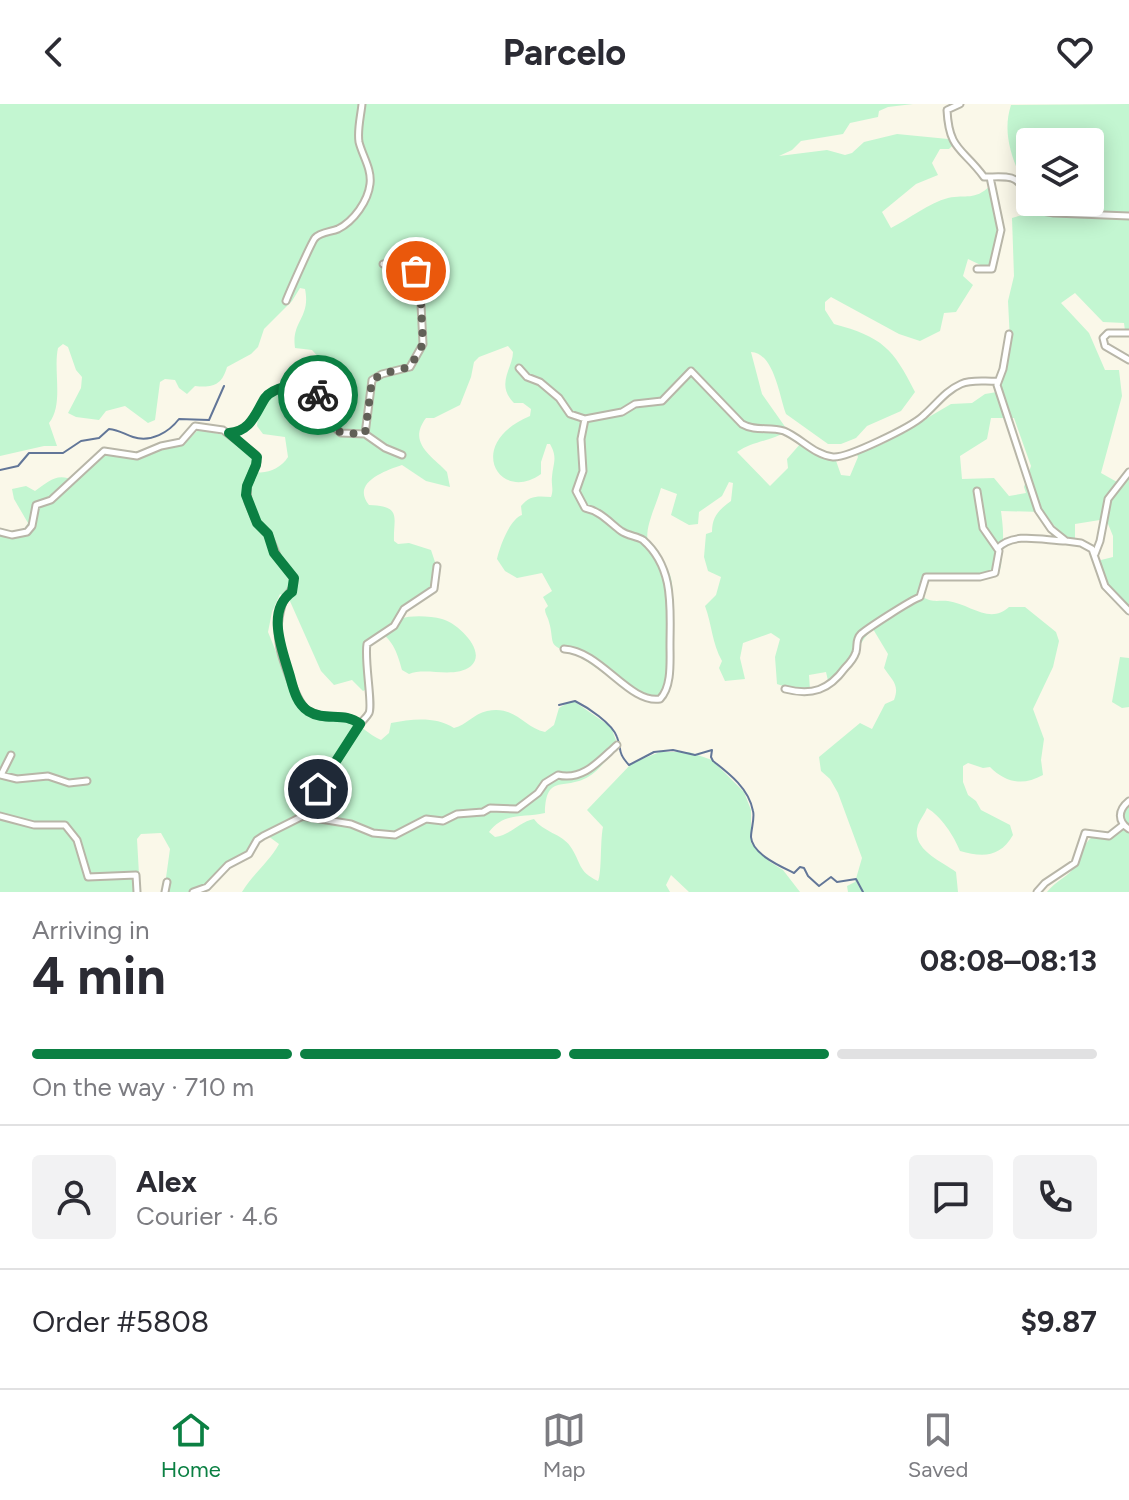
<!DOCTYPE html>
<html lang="en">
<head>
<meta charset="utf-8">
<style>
  :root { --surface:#fff; --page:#f2f2f3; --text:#2b2b33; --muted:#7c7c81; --line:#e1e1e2; --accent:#0b8043 }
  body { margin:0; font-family:Figtree,sans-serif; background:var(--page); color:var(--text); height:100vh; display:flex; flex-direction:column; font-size:30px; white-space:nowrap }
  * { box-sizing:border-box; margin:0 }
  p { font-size:26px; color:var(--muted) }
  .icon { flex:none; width:44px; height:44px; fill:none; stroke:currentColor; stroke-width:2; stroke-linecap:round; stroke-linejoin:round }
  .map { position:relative; height:788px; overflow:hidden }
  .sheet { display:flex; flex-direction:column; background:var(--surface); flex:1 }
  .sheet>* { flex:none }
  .controls { position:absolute; left:1016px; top:24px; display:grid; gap:16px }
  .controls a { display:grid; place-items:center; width:88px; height:88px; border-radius:8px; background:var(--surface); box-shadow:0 4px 20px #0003; font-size:40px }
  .pin { position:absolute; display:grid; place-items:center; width:68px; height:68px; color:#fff; margin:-34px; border:4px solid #fff; border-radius:50%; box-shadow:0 2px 8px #0007 }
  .courier { position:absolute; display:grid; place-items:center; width:80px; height:80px; margin:-40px; border:6px solid #0b8043; border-radius:50%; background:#fff; color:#222; box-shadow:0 2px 10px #0007 }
  .summary em { font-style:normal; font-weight:700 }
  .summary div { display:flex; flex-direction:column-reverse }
  .summary { display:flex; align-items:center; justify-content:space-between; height:136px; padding:0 32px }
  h1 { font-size:52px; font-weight:700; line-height:60px }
  .bar { display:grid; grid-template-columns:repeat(4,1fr); gap:12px 8px; align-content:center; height:96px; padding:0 32px }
  .bar i { height:10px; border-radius:6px; background:var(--line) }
  .bar .active { background:var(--accent) }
  .bar p { grid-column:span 4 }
  .line { display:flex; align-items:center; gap:20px; padding:0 32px; border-top:2px solid var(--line) }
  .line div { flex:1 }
  .round { display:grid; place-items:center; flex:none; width:84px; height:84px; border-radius:8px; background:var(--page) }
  header { display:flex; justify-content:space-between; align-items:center; height:104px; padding:0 32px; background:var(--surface); font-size:36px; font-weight:700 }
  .tab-bar { display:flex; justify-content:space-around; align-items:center; height:112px; border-top:2px solid var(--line); background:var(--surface); font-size:22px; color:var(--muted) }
  .tab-bar a { display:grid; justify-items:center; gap:4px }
  .tab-bar .active { color:var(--accent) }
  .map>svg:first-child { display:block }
  .green { fill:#c3f6d1; fill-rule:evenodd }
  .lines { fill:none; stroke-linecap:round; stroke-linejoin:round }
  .stream { stroke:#627698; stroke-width:2 }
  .minor-casing { stroke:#b8b6a8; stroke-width:9 }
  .minor { stroke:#fff; stroke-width:5 }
  .done { stroke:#616057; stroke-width:8; stroke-dasharray:0 14.4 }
  .route { stroke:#0b8043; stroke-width:10 }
</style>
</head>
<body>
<header><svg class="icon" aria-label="back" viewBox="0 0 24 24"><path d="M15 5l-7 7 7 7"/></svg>Parcelo<svg class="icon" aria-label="heart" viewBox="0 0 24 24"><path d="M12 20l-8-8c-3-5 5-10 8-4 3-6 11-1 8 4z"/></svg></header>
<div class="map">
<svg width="1129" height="788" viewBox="0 0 1129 788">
  <rect width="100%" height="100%" fill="#faf8e9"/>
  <!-- green -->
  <path class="green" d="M0 0H913L888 3 879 7 878 13 850 19 843 30 801 37 792 46 779 52 827 46 845 51 852 49 864 38 897 30 948 35 953 41 949 45H940L932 59 938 71 916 80 882 108 891 124C909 115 929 99 948 94 967 90 974 97 990 82 997 117 1003 130 989 165L968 155 963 172 973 181 956 208 944 209 940 227 920 237 899 230 831 193 825 198V206L834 220C882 233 893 244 915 288L901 307 867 322 856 334 841 340H828L786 310C779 291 774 249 751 248L762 290 788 327C771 337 753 337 737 348L770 382 788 364 787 355 801 339 823 350 834 351 841 371 850 372 858 353 856 348 883 340 951 300 972 299 985 290 997 288 1005 270 1010 237 1008 197 1014 172 1012 114 1033 108 1037 103 1033 98H1090V38H1030V95C1017 64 1000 35 1011 1L1129 0V227H1125L1124 219 1103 218 1075 189 1061 199 1089 229 1105 266H1119L1122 292 1101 369 1117 378 1129 368V505C1116 488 1101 480 1101 456L1113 453V432L1106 415 1075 420V438H1069L1042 408 1001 407C1003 423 1004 432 1002 447 1000 457 1004 462 996 471L928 476 923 493C933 499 937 496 948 497 970 500 990 521 1009 503H1025L1056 528 1059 537 1053 563 1033 605 1044 635 1041 656 1043 671C1023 682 1006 679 990 663L983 664 968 659 963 662V678L968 691 976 697 981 706 1010 721 1013 731C1000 754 982 753 960 747 954 732 941 712 927 704 925 710 920 715 918 721 910 745 941 757 956 768L958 788H848L847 782 855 778 862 754 838 689 830 675 821 667 819 653 860 619 872 625 885 600 894 596C900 581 892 576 884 564L888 550 873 525C851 544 860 565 829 581L826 568 809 571 810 586H795L777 580 775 553 780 535 771 529 743 539 740 554 745 575 725 577 719 564 722 557C712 539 712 521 705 502L716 491 721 473 708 467 704 453 706 430 712 428C712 412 719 406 731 397L733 379 729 378 722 392 699 408 698 420 689 421 671 411 677 390 661 384C657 400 644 423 648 439 651 454 666 454 671 474 676 496 674 573 665 593L654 599 644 597 573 548C546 543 555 538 549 518 548 513 545 510 545 505L548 502 543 493 552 487 542 469 517 474 505 467 497 455C500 442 510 415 522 411L521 402C530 391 538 392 551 393 554 385 551 380 552 373 553 359 558 354 550 340H547L541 358V370C500 400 463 340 530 312L531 305 523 299H514C495 280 513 264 513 248L508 242 479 253 474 258 471 273 460 301 434 314H426C407 339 432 352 447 368L450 383 426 377 402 361C384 367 351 379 369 401 403 402 393 414 394 437L398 440 409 439 431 446 436 461 432 485 397 510 400 515C411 511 430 512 442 515 456 518 488 547 471 562 455 575 426 563 409 570L402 566C398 551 393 535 379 528L366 539 365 586 363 587 352 576 334 581 321 567 289 495 280 490 272 508 268 528 296 597C312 621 325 610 347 616 359 619 369 631 381 636L389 629 391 619C412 615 435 612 454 624 467 621 473 610 487 607 516 601 524 624 545 628L554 621 559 604 571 597 575 598 611 623 617 639C611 651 599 667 588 673 563 687 546 669 545 709 522 714 504 708 489 728L495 733C511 731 519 718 534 715 543 728 562 730 570 742 582 759 577 767 598 777 602 769 600 736 603 723L587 706 632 659 660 648H689L712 656 744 688 751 706V739L770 758 783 766 800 788H689L671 771 666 781 670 788H242C253 770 269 758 279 740L268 732 257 738 247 755 227 764 211 784 200 788H164L170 745 161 729 141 730 137 735 140 788H0V424L16 428 23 427 28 419 14 395 12 385 26 382 35 387C50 377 56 368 76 377L105 350 131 355 142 354 155 347 183 341 199 325 231 333 236 341 254 352 256 368C268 370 281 364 288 353L285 333 263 330 257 322 258 313 268 293 291 284 308 283 316 293 336 301 339 292 322 257 312 246 295 244C291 217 311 214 305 185L300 184 292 197 264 225 258 243 251 250 227 263C222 281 213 284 195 282L187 290 179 284 175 276 165 275 160 278 155 316 148 319 125 302 106 307 99 316 76 313 68 309 81 284 82 273 76 266 68 243 63 240 58 244C53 267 64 300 49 319L57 342H44L0 352ZM991 314H1014L1031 362 1024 383 1026 389 1009 392 994 374 962 375 960 352 987 335Z
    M1120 553 1129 554V603L1122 604 1112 598Z
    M1129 702V788H1047C1055 777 1070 772 1076 761 1083 747 1080 744 1093 732 1109 734 1129 733 1123 711Z"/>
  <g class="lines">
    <!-- stream -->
    <path class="stream" d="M0 366 18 362 29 349H63L81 337 99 334 109 325C119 326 124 330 133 333 151 339 169 328 179 315L209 316 224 282
      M559 601 575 597C587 603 612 619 617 633 622 646 617 648 629 661L654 648 673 646 695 651 712 646 711 653 713 657C730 670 749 685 753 707 755 714 751 725 751 733 752 750 780 762 794 769L800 763 804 764 808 772 819 782 831 773 837 778 856 775 863 788"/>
    <defs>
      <path id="minor" d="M960 0 947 6C949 47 963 44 984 73 1011 73 1021 69 1027 99L1042 107 1054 109 1129 112
        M977 165H992L1001 126 990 73
        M286 197C289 189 312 137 315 134 320 128 331 128 338 125 354 117 368 97 370 80 372 65 362 51 359 38 357 26 361 11 362 0
        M1129 229H1108L1103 234 1105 242 1129 256
        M1009 230 1003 265 997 281 1038 406 1051 425 1066 437 1081 439 1092 445 1105 482 1129 507
        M519 264 527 273 540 278 559 294 570 310 585 315 622 308 635 300 662 297 691 267 742 320C756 328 769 322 784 327 801 334 814 351 833 353 848 354 911 323 923 312 936 301 945 287 961 280 972 275 986 278 998 277
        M230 329C252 326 255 309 266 293 273 283 298 279 309 280L317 288 333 322 341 329 365 330 385 344 402 351
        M365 330 372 276 382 270 410 263 423 240 420 181 416 167 408 163 383 160
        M0 428 12 431 27 428 32 422 36 401 51 396 104 347 137 352 161 342 181 338 195 322 223 326 256 351 257 358 247 382 248 398 257 419 268 430 278 454 294 474C295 488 285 489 282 501 279 512 277 527 279 538 280 551 297 599 307 606 325 618 342 607 360 620L301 713 263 732 257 736 249 750 228 761 207 783 193 788
        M998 444C1014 427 1046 437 1066 437
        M1095 450 1100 437 1108 395 1129 368
        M564 545C601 547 629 600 660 595 672 583 670 558 670 541 670 505 675 464 643 436 637 432 628 432 621 427 609 418 600 407 585 404L576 387 583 367 581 335 585 315
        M785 585C812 592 829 586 845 564 849 560 854 554 856 548 858 541 855 536 861 530 868 524 911 496 920 493L926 473H980L995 469 999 447 983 424 977 387
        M360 620C363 616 367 613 369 609 373 601 364 556 367 540L394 522 404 505 434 485 437 462
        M0 671 17 675 48 672 69 679 87 677
        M1 671 11 651
        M1129 697C1118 706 1117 717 1129 725
        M0 712 34 721H65L77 736 88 773 136 771 137 788
        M302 712 351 720 373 729 395 731 426 715 443 717 457 710 483 708 490 704 517 705 538 689 545 679 558 671C583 677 599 657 617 641
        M165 788 167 778
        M1037 788 1045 779 1075 759 1085 729 1109 732 1123 721"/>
    </defs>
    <!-- minor casing -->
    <use href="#minor" class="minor-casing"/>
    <!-- minor -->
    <use href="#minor" class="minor"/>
  </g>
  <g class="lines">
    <!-- done -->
    <path class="done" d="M318 291 333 322 341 329 365 330 372 276 382 270 410 263 423 240 420 181 416 167"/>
    <!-- route -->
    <path class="route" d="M318 685 360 620C344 607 325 618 308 607 295 598 293 582 289 569 282 545 266 506 292 488L294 474 274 449 268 430 257 419 246 391 247 382 256 361 257 353 229 329C251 327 255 310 265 294 273 283 303 277 314 283L318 291"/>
  </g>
</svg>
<div class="controls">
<a><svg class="icon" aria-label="layers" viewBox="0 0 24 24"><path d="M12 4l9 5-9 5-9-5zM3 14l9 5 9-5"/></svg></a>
</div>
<div class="pin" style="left:416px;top:167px;background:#ea580c"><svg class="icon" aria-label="bag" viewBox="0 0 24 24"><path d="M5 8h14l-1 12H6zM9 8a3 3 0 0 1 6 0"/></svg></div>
<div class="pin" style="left:318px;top:685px;background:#1f2937"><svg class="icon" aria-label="home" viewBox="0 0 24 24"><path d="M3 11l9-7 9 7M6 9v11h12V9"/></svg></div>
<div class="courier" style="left:318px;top:291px"><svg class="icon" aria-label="bike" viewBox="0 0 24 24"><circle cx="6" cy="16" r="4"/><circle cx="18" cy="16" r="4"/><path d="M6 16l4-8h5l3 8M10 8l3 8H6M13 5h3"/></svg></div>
</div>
<section class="sheet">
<div class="summary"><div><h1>4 min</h1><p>Arriving in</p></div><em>08:08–08:13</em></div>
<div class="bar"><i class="active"></i><i class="active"></i><i class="active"></i><i></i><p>On the way · 710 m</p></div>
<div class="line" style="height:144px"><a class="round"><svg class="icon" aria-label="person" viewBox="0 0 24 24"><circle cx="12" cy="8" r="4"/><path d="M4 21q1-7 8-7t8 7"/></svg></a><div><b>Alex</b><p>Courier · 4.6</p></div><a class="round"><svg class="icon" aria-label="chat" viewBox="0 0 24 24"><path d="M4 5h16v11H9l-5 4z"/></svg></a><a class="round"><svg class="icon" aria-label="phone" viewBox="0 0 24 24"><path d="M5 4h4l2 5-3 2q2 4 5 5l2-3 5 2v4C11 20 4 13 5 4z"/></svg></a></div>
<div class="line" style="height:104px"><div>Order #5808</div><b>$9.87</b></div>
</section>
<nav class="tab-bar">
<a class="active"><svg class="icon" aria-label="home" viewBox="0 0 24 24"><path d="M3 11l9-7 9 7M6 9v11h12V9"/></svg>Home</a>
<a><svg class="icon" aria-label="map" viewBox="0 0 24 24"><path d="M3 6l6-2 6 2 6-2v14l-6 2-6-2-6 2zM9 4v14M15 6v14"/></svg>Map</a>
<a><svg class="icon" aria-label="saved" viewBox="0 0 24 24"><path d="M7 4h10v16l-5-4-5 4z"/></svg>Saved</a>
</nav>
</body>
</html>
